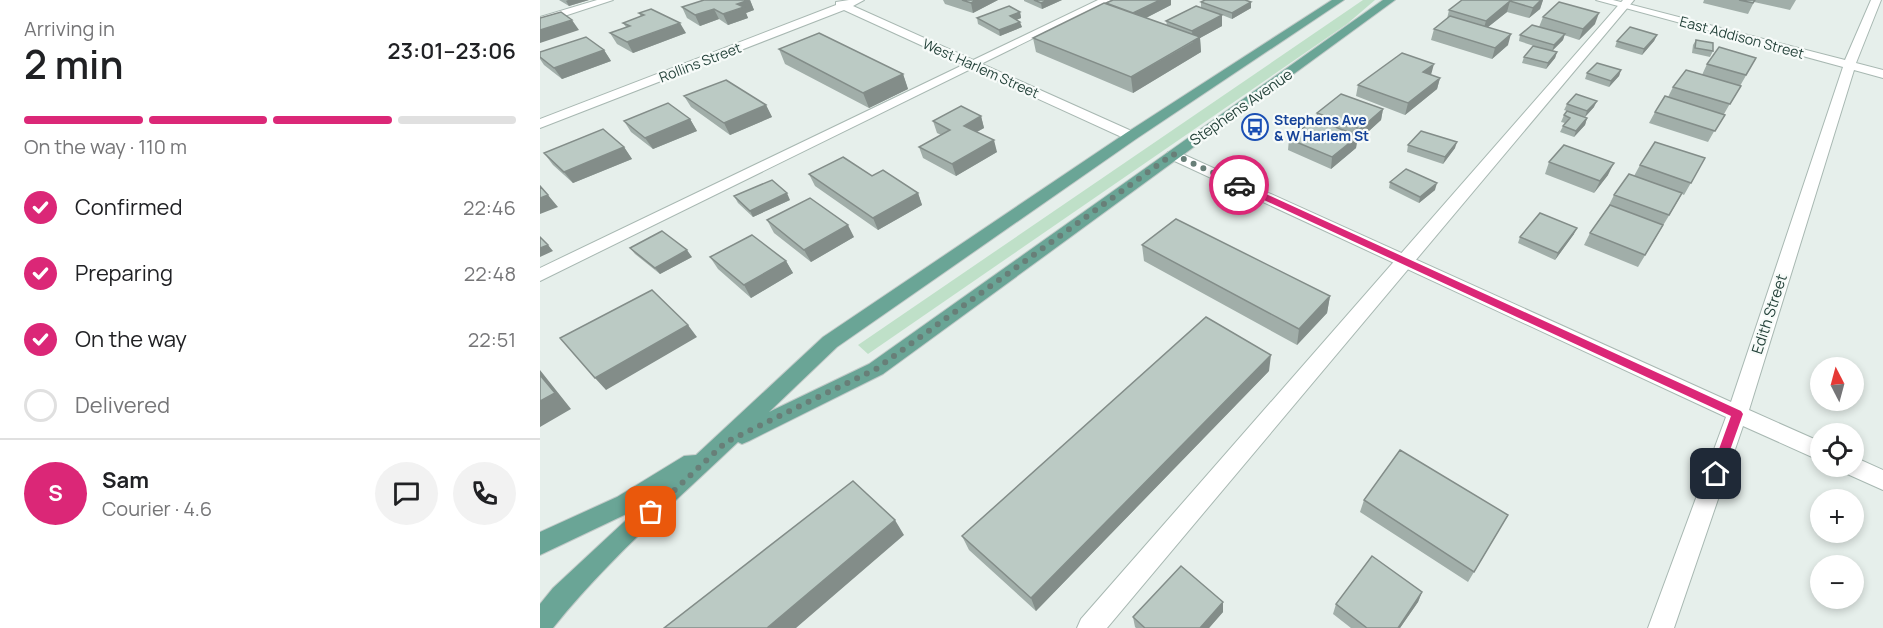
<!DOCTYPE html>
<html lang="en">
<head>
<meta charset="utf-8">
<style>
  :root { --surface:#fff; --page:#f2f2f2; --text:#202124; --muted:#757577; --line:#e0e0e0; --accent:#db2777 }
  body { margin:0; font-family:Manrope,sans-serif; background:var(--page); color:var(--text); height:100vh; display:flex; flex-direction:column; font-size:22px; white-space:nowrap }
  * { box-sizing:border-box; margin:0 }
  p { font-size:20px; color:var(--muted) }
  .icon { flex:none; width:33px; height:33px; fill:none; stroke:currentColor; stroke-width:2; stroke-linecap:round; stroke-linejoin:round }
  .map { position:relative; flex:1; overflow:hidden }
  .sheet { display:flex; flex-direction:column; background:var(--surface); width:540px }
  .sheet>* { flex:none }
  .needle { width:39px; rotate:354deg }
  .fabs { position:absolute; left:1270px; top:357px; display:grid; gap:12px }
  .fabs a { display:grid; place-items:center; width:54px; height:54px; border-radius:50%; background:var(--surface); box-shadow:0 3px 9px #0003; font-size:30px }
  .pin { position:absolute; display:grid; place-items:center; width:51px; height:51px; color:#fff; margin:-26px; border-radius:12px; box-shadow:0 3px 9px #0006 }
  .courier { position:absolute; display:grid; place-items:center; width:60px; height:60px; margin:-30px; border:4px solid #db2777; border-radius:50%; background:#fff; color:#222; box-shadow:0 2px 8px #0007 }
  .summary em { font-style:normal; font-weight:600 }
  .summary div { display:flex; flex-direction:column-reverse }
  .summary { display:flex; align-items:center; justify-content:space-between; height:102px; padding:0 24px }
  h1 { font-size:39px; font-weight:600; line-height:45px }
  .bar { display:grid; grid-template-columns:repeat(4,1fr); gap:9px 6px; align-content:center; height:72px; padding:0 24px }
  .bar i { height:8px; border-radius:4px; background:var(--line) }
  .bar .selected { background:var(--accent) }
  .bar p { grid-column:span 4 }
  .line { display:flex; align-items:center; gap:15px; padding:0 24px; border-top:2px solid var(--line) }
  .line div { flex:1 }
  .round { display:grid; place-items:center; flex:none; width:63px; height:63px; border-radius:32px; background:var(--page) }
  ol { padding:0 24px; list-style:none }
  li { display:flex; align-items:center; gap:18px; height:66px }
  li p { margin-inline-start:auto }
  li .icon { padding:6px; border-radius:50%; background:var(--accent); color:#fff; stroke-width:4 }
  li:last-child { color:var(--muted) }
  li i { width:33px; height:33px; border:3px solid var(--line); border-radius:50% }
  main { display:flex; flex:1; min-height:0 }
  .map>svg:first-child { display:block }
  .green { fill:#bfe0c8 }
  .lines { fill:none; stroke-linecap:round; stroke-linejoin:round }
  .service-casing { stroke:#a8b8b2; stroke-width:2 }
  .minor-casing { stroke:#a8b8b2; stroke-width:2 }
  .primary-casing { stroke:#c2cac8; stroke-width:2 }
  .service { fill:#fff; fill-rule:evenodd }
  .minor { fill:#fff; fill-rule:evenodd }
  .primary { fill:#6aa596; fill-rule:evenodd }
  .wall { fill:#a1aea9 }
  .shaded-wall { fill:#838d89 }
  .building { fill:#bbcac4; stroke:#838d89; stroke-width:1.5 }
  .route { fill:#db2777 }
  .done { stroke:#687f78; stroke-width:6; stroke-dasharray:0 10.8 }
  .labels { text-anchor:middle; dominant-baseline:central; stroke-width:4.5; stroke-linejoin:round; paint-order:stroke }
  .far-street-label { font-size:14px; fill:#24423a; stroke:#f7fbf9 }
  .far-transit-label { font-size:14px; font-weight:bold; fill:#164399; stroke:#f7fbf9; text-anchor:start }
  .street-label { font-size:15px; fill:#24423a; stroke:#f7fbf9 }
</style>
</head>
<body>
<main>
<section class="sheet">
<div class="summary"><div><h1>2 min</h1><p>Arriving in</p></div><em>23:01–23:06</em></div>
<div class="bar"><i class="selected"></i><i class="selected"></i><i class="selected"></i><i></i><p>On the way · 110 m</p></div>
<ol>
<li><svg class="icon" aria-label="check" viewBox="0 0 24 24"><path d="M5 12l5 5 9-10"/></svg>Confirmed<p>22:46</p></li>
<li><svg class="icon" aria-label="check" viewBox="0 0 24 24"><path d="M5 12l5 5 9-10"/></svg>Preparing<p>22:48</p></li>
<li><svg class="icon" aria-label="check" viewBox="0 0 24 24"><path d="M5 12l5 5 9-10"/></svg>On the way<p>22:51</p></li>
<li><i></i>Delivered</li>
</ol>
<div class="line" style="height:108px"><b class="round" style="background:var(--accent);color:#fff">S</b><div><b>Sam</b><p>Courier · 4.6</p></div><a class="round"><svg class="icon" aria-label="chat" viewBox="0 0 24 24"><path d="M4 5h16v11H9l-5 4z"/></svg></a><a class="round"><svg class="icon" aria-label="phone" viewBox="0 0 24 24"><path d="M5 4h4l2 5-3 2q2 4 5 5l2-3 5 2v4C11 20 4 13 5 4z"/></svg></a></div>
</section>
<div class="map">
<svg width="1343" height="628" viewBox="0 0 1343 628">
  <rect width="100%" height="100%" fill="#e6efeb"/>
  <!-- green -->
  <path class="green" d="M823 0H835L807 24 328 354 318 345Z"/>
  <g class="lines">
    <defs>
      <path id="service" d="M57 0H73L0 24V17Z
        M558 0H571L0 281V268Z
        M1083 0H1094L567 628H537L541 619Z"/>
      <path id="minor" d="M309 0H324L313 6 596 133 598 136 591 140 586 139 304 10 0 128V119L296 5V2Z
        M1056 0H1073L1305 60 1331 0H1341L1316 63 1343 70V78L1314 70 1209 410 1281 442V461L1203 426 1134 628H1108L1186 417 628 158 626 155 628 152H638L1191 402 1303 67Z
        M1314 457 1343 470V490L1305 473 1302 466H1314Z"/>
      <path id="primary" d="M792 0H804L596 139 297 347 229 412 329 364 843 0H855L343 374 209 441 202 444 198 442C135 502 67 560 13 628H0V604L13 588 99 508 0 555V532L77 497 144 456 156 455 283 337 586 133Z"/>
    </defs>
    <!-- service casing -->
    <use href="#service" class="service-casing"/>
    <!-- minor casing -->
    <use href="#minor" class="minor-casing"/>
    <!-- primary casing -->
    <use href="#primary" class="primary-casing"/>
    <!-- service -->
    <use href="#service" class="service"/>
    <!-- minor -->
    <use href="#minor" class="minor"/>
    <!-- primary -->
    <use href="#primary" class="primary"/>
  </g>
  <!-- wall -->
  <path class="wall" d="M19 0H49L29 6Z
    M210 0 214 10 206 13 208 18 188 25 179 19 160 26 147 18 142 7Z
    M403 0H458L433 13 405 4Z
    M484 0H522L502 9 484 1Z
    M573 0H631V5L606 18 627 25 626 21 661 8V2L711 8 692 19 682 15V26L660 38 661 52 593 93 496 52 493 38Z
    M922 0H1003L1000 9 989 18 967 12 948 27 968 45 952 59 891 40 894 29 907 19 909 10Z
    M1164 0H1256L1250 10 1214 2 1208 14 1163 3Z
    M480 12 481 18 476 20 482 27 460 36 438 24 437 18Z
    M99 13 146 33 93 53 77 44 70 33 86 27 83 23 101 17Z
    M1003 17 1055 24 1039 40 1024 35 1023 40 1012 51 1017 52 1015 58 1006 69 982 63 984 57 997 47 979 41 980 35 999 27Z
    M1117 35 1114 41 1102 55 1075 47 1077 41Z
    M1156 40 1173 51 1170 57 1152 53 1153 45Z
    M239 49 363 74 368 89 329 108 245 64Z
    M64 50 71 61 22 79 4 65 0 59V52Z
    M1216 58 1168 142 1109 123 1115 112 1128 97 1133 87 1162 75 1167 64Z
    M1081 70 1079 76 1069 87 1045 79 1047 73Z
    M891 75 900 78 897 89 865 115 816 96 818 85Z
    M144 96 226 105 232 117 190 135 151 107Z
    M1027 104 1054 107 1045 117 1024 110Z
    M843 109 841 120 818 141H817L816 148 791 169 748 150 749 139 776 119 777 113Z
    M1024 115 1047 118 1045 125 1034 137 1020 132 1023 126 1025 123 1021 122Z
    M441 116 444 128 437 132 457 152 416 176 383 158 379 147 401 135 397 133 393 121Z
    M150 119 157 131 113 149 91 132 84 121Z
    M868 145 915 148 903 164 867 152Z
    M84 147 92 159 33 183 13 165 4 153Z
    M1165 158 1144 195 1142 194 1098 267 1044 245 1050 233 1068 207 1074 195 1094 176 1100 165Z
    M1009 162 1068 175 1054 193 1005 174Z
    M269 174 332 176 378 193 382 205 338 230 275 186Z
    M850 182 895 190 879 203 849 188Z
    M194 196 250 200 213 217 198 203Z
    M227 220 314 237 271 262 234 233Z
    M1034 234 1015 260 978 243 980 237Z
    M602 245 790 296 787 313 757 345 604 261Z
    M90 248 152 257 120 274 95 254Z
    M170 257 246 261 253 273 211 298 178 269Z
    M729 371 496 611 429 550 422 536Z
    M824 500 968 515 928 582 820 512Z
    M882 592 878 602 860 628H811L793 614 796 604Z
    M683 602V612L669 628H596L595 627 593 617Z"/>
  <!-- shaded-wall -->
  <path class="shaded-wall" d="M28 0H49L29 6 26 1Z
    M210 0 214 10 206 13 208 18 188 25 183 14 197 4Z
    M436 0H458L433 13 431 3Z
    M508 0H522L502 9 501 3Z
    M620 0H631V5L594 24 593 13Z
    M1001 0H1003L1000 9 989 18 993 8Z
    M970 1 967 12 943 31 946 21Z
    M711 2V8L692 19V13Z
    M174 9 179 19 160 26 155 15Z
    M480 12 481 18 471 22 470 16Z
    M1059 13 1055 24 1039 40 1043 29Z
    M682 15V26L660 38 661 52 593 93 591 77 653 42 652 31Z
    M32 20 39 30 0 43V30Z
    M480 22 482 27 460 36 459 30Z
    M140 23 146 33 93 53 87 42Z
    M971 34 968 45 952 59 955 48Z
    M1025 34 1023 40 1012 51 1014 45Z
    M1117 35 1114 41 1102 55 1104 49Z
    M64 50 71 61 22 79 14 68Z
    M1017 52 1015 58 1006 69 1008 63Z
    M894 64 891 75 883 72Z
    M1081 70 1079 76 1069 87 1071 81Z
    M363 74 368 89 329 108 323 93Z
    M900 78 897 89 865 115 868 103Z
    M1057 101 1054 107 1045 117 1047 111Z
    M226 105 232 117 190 135 184 123Z
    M843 109 841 120 818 141 820 129Z
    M441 116 444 128 427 137 424 126Z
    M1047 118 1045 125 1034 137 1036 131Z
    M150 119 157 131 113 149 105 138Z
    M818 136 816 148 791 169 792 157Z
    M454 140 457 152 416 176 412 164Z
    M917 142 915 148 903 164 905 157Z
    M84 147 92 159 33 183 24 172Z
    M1074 163 1068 175 1054 193 1060 181Z
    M897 183 895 190 879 203 880 197Z
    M247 193 250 200 213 217 210 211Z
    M378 193 382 205 338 230 333 218Z
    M8 195 18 207 0 214V198Z
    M308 225 314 237 271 262 264 250Z
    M1037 228 1034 234 1015 260 1018 253Z
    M8 245 13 251 0 257V248Z
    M147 250 152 257 120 274 115 268Z
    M246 261 253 273 211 298 204 285Z
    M790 296 787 313 757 345 759 329Z
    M148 325 157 337 66 390 55 378Z
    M731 355 729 371 496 611 491 598Z
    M0 370 31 409 0 427Z
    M355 520 364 535 256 628H227Z
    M882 592 878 602 860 628H858Z
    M683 602V612L669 628H660Z"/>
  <!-- building -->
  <path class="building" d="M164 0H209L197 4 204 7 183 14 174 9 155 15 142 7Z
    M422 0H436L431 3Z
    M494 0H508L501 3Z
    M573 0H620L593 13 566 3Z
    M665 0H705L711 2 692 13 661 2Z
    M922 0H1001L993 8 970 1 946 21 909 10Z
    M1199 0H1215L1213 3Z
    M1019 2 1059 13 1043 29 1003 17Z
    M564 3 660 37 591 77 493 38Z
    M469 6 480 12 470 16 480 22 459 30 437 18Z
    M656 6 682 15 652 31 626 21Z
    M111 9 140 23 87 42 70 33 90 26 83 23 104 15 99 13Z
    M21 12 32 20 0 30V18Z
    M910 16 971 34 955 48 894 29Z
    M992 25 1025 34 1014 45 980 35Z
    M1090 27 1117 35 1104 49 1077 41Z
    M279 33 363 74 323 93 239 49Z
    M46 37 64 50 14 68 0 57V52Z
    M1156 40 1173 43V51L1155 48Z
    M993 46 1017 52 1008 63 984 57Z
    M1179 47 1216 58 1206 75 1167 64Z
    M862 53 894 64 883 72 900 78 868 103 818 85Z
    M1057 63 1081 70 1071 81 1047 73Z
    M1146 70 1201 86 1190 104 1133 87Z
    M186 80 226 105 184 123 144 96Z
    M801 94 843 109 820 129 777 113Z
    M1036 94 1057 101 1047 111 1027 104Z
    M1125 96 1185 115 1175 131 1115 112Z
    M128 103 150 119 105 138 84 121Z
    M421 106 441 116 424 126 454 140 412 164 379 147 410 130 393 121Z
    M1027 111 1047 118 1036 131 1023 126 1030 118 1024 115Z
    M775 119 818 136 792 157 749 139Z
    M63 129 84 147 24 172 4 153Z
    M881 131 917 142 905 157 868 145Z
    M1115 142 1165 158 1151 183 1100 165Z
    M1024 145 1074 163 1060 181 1009 162Z
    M303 157 332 176 343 170 378 193 333 218 269 174Z
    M866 169 897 183 880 197 850 182Z
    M1089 174 1142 193 1129 215 1074 195Z
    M232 180 247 193 210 211 194 196Z
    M0 186 8 195 0 198Z
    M270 198 308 225 264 250 227 220Z
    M1070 205 1123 225 1105 255 1050 233Z
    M1000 213 1037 228 1018 253 980 237Z
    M636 219 790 296 759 329 602 245Z
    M122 231 147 250 115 268 90 248Z
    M212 235 246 261 204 285 170 257Z
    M0 237 8 245 0 248Z
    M112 290 148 325 55 378 20 338Z
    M666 317 731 355 491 598 422 536Z
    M0 375 15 393 0 401Z
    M860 450 968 515 934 572 824 500Z
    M313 481 355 520 227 628H124Z
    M832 556 882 592 858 628H827L796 604Z
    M641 566 683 602 660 628H605L593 617Z"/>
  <!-- route -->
  <path class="route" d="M696 183H702L1201 411 1203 414 1180 478 1176 479 1170 474 1191 416 696 187Z"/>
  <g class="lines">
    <!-- done -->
    <path class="done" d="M111 512 186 442 336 369 633 154 699 185"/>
  </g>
  <!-- icons -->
  <defs>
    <symbol id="bus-ring" viewBox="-11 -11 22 22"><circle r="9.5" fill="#f7fbf9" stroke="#1a4fb4" stroke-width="1.5"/><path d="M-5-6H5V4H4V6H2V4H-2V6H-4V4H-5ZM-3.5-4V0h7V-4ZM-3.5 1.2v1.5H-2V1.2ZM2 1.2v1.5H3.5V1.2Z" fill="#1a4fb4"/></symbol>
  </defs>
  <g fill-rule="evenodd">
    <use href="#bus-ring" x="700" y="112" width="30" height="30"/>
  </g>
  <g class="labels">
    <!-- far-street labels -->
    <g class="far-street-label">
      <text transform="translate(1202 37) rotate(15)">East Addison Street</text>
      <text transform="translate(160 62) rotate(-21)">Rollins Street</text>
      <text transform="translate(441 68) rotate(24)">West Harlem Street</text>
    </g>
    <!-- far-transit labels -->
    <g class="far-transit-label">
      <text x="734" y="119">Stephens Ave<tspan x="734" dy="16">&amp; W Harlem St</tspan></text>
    </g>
    <!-- street labels -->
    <g class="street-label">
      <text transform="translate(701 107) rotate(-35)">Stephens Avenue</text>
      <text transform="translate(1229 314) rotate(-72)">Edith Street</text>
    </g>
  </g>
</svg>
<div class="fabs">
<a><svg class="needle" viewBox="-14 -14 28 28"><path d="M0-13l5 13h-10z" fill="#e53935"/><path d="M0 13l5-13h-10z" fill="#757577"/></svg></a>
<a><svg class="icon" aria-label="locate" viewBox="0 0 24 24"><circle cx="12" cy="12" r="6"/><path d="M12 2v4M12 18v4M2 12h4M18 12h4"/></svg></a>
<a>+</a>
<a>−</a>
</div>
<div class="pin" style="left:111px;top:512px;background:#ea580c"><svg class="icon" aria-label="bag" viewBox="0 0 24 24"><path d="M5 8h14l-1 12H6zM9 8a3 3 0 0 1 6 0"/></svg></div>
<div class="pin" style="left:1176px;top:474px;background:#1f2937"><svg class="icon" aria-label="home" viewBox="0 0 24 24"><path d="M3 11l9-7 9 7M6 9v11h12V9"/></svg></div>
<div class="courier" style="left:699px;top:185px"><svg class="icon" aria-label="car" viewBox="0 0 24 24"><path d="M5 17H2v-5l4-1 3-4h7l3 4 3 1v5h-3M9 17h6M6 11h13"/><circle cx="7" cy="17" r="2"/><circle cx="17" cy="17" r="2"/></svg></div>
</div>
</main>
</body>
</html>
